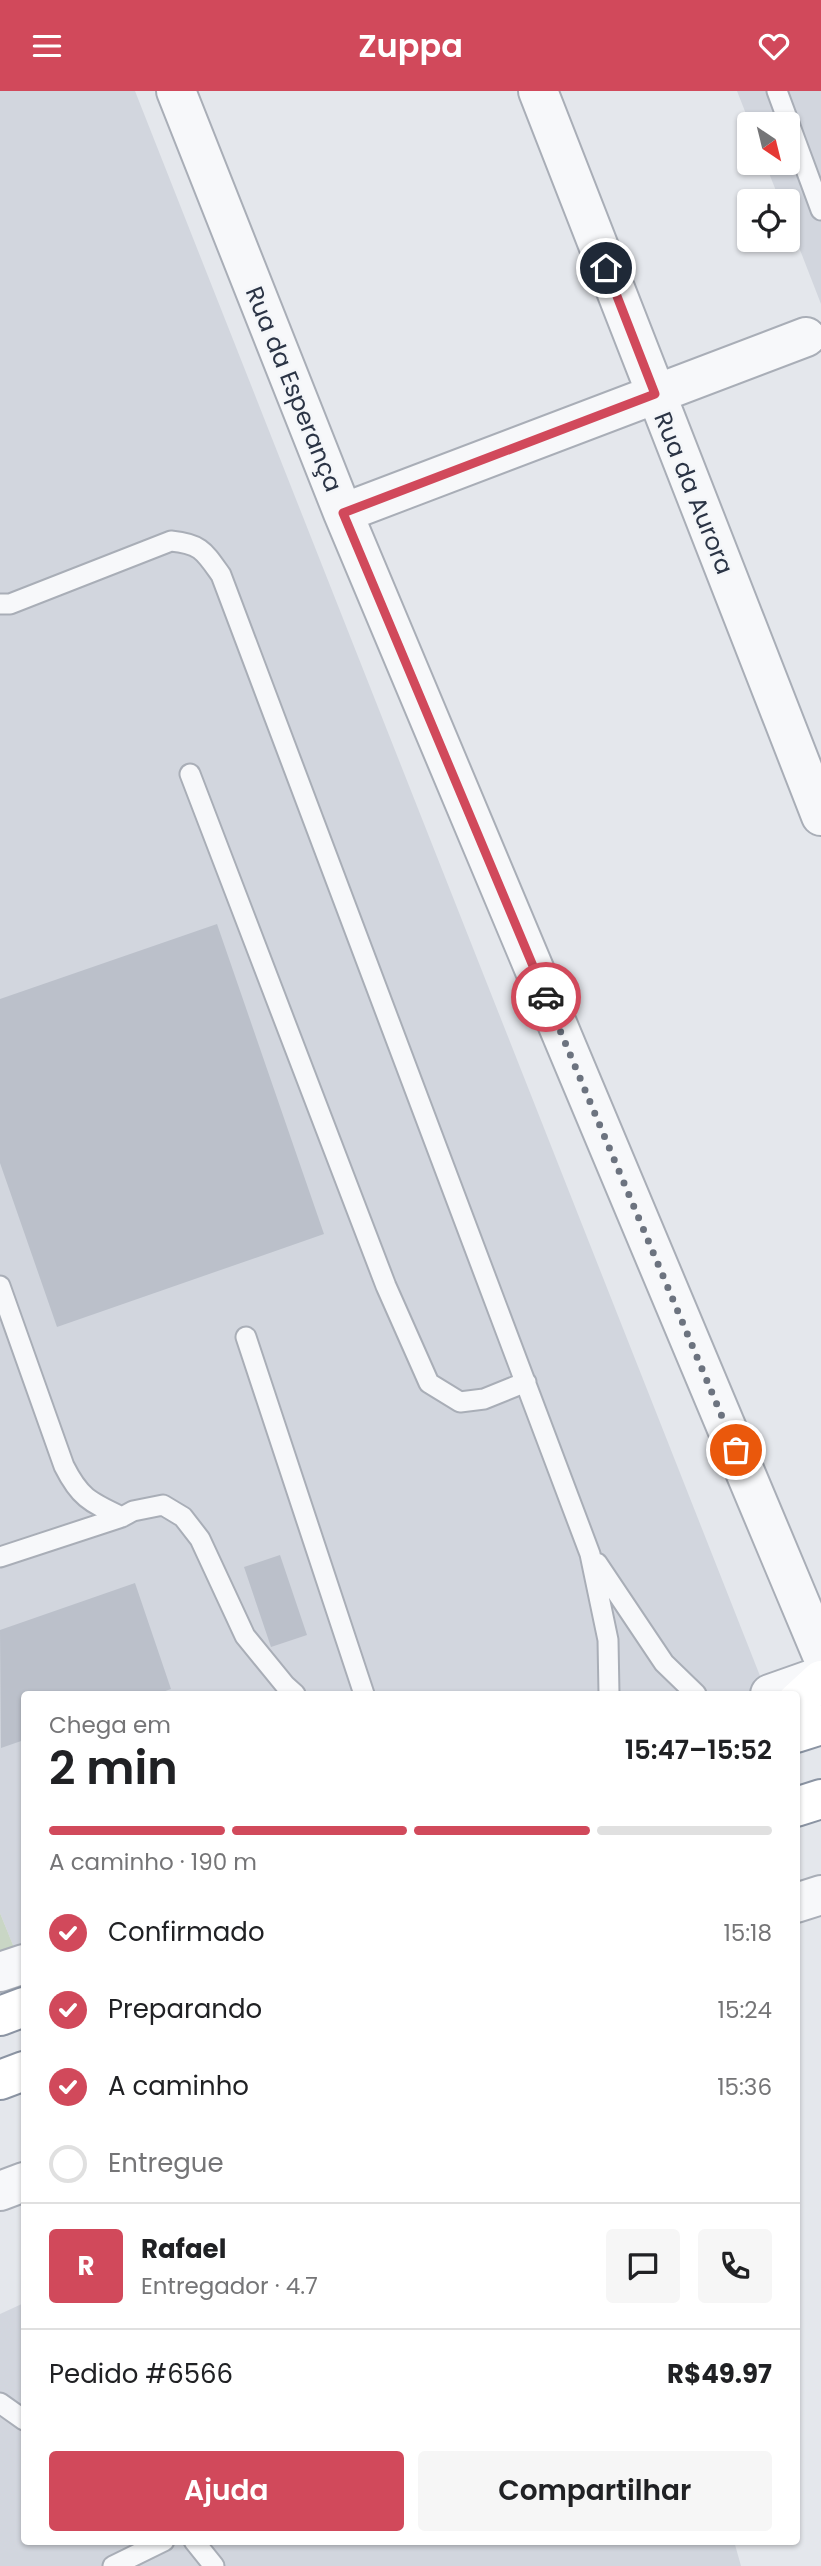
<!DOCTYPE html>
<html lang="pt">
<head>
<meta charset="utf-8">
<style>
  :root { --surface:#fff; --page:#f6f6f6; --text:#202124; --muted:#757577; --line:#e0e0e0; --accent:#d1495b }
  body { margin:0; font-family:Poppins,sans-serif; background:var(--page); color:var(--text); height:100vh; display:flex; flex-direction:column; font-size:26px; white-space:nowrap }
  * { box-sizing:border-box; margin:0 }
  p { font-size:23px; color:var(--muted) }
  .icon { flex:none; width:38px; height:38px; fill:none; stroke:currentColor; stroke-width:2; stroke-linecap:round; stroke-linejoin:round }
  .map { position:relative; flex:1; overflow:hidden }
  .sheet { position:absolute; left:21px; top:1600px; width:779px; height:854px; display:flex; flex-direction:column; background:var(--surface); border-radius:7px; box-shadow:0 2px 5px #0004 }
  .sheet>* { flex:none }
  .needle { width:46px; rotate:145deg }
  .buttons { position:absolute; left:737px; top:21px; display:grid; gap:14px }
  .buttons a { display:grid; place-items:center; width:63px; height:63px; border-radius:7px; background:var(--surface); box-shadow:0 2px 5px #0004; font-size:35px }
  .pin { position:absolute; display:grid; place-items:center; width:60px; height:60px; color:#fff; margin:-30px; border:4px solid #fff; border-radius:50%; box-shadow:0 2px 7px #0007 }
  .courier { position:absolute; display:grid; place-items:center; width:70px; height:70px; margin:-35px; border:5px solid #d1495b; border-radius:50%; background:#fff; color:#222; box-shadow:0 2px 9px #0007 }
  .head em { font-style:normal; font-weight:600 }
  .head div { display:flex; flex-direction:column-reverse }
  .head { display:flex; align-items:center; justify-content:space-between; height:119px; padding:0 28px }
  h1 { font-size:46px; font-weight:600; line-height:52px }
  .bar { display:grid; grid-template-columns:repeat(4,1fr); gap:10px 7px; align-content:center; height:84px; padding:0 28px }
  .bar i { height:9px; border-radius:5px; background:var(--line) }
  .bar .on { background:var(--accent) }
  .bar p { grid-column:span 4 }
  .line { display:flex; align-items:center; gap:18px; padding:0 28px; border-top:2px solid var(--line) }
  .line div { flex:1 }
  .round { display:grid; place-items:center; flex:none; width:74px; height:74px; border-radius:7px; background:var(--page) }
  ol { padding:0 28px; list-style:none }
  li { display:flex; align-items:center; gap:21px; height:77px }
  li p { margin-inline-start:auto }
  li .icon { padding:7px; border-radius:50%; background:var(--accent); color:#fff; stroke-width:4 }
  li:last-child { color:var(--muted) }
  li i { width:38px; height:38px; border:4px solid var(--line); border-radius:50% }
  .button { display:flex; gap:14px; margin-top:auto; padding:14px 28px }
  .button a { flex:1; height:80px; border-radius:7px; background:var(--accent); color:#fff; font-size:28px; font-weight:600; line-height:80px; text-align:center }
  .button a+a { background:var(--page); color:var(--text) }
  header { display:flex; justify-content:space-between; align-items:center; height:91px; padding:0 28px; background:var(--accent); color:#fff; font-size:32px; font-weight:600 }
  .map>svg:first-child { display:block }
  .built { fill:#d2d6de }
  .green { fill:#c9d6c5 }
  .building { fill:#bbc0ca }
  .lines { fill:none; stroke-linecap:round; stroke-linejoin:round }
  .lane-casing { stroke:#a9aeb7; stroke-width:23 }
  .street-casing { stroke:#a9aeb7; stroke-width:42 }
  .highway-casing { stroke:#8b94a3; stroke-width:42 }
  .lane { stroke:#f7f8fa; stroke-width:19 }
  .street { stroke:#f7f8fa; stroke-width:38 }
  .highway { stroke:#fff; stroke-width:38 }
  .done { stroke:#6c737f; stroke-width:7; stroke-dasharray:0 12.6 }
  .route { stroke:#d1495b; stroke-width:9 }
  .labels { text-anchor:middle; dominant-baseline:central; stroke-width:5; stroke-linejoin:round; paint-order:stroke }
  .street-label { font-size:24px; fill:#2b3445; stroke:#f4f6f9 }
</style>
</head>
<body>
<header><svg class="icon" aria-label="menu" viewBox="0 0 24 24"><path d="M4 6h16M4 12h16M4 18h16"/></svg>Zuppa<svg class="icon" aria-label="heart" viewBox="0 0 24 24"><path d="M12 20l-8-8c-3-5 5-10 8-4 3-6 11-1 8 4z"/></svg></header>
<div class="map">
<svg width="821" height="2475" viewBox="0 0 821 2475">
  <rect width="100%" height="100%" fill="#e4e7ec"/>
  <!-- built -->
  <path class="built" d="M0 0H135L766 1600 758 1603H24V1861L17 1864 0 1822Z
    M737 0H821V213L788 128V110H780L765 72H788V33H750Z
    M24 2212V2450H734L741 2475H0V2223Z"/>
  <!-- green -->
  <path class="green" d="M0 1822 17 1864 0 1870Z"/>
  <!-- building -->
  <path class="building" d="M217 833 324 1143 57 1236 0 1072V908Z
    M280 1464 307 1544 271 1556 244 1476Z
    M135 1492 171 1598 157 1603H24V1649L1 1657 0 1539Z"/>
  <g class="lines">
    <defs>
      <path id="lane" d="M777 0 821 119
        M0 513H10L171 450C201 453 204 460 221 484L590 1463 608 1549 609 1603
        M190 683 386 1195 429 1292 460 1311 484 1308 526 1291
        M0 1195 64 1375C80 1407 90 1411 122 1426L133 1420 163 1414 183 1426 200 1448 245 1545 285 1594 295 1603
        M246 1246 364 1603
        M0 1466 122 1426
        M597 1472 664 1572 696 1603
        M0 2312 24 2329
        M194 2450 214 2475
        M113 2475 164 2450"/>
      <path id="street" d="M176 0 343 422 821 1562
        M538 0 821 725
        M343 422 806 246
        M770 1603 821 1585
        M796 1812 821 1804
        M0 1881 24 1873
        M0 2100 24 2091"/>
      <path id="highway" d="M796 1612 821 1589
        M796 1642 821 1634
        M796 1716 821 1708
        M0 1925 24 1916
        M0 1989 24 1980"/>
    </defs>
    <!-- lane casing -->
    <use href="#lane" class="lane-casing"/>
    <!-- street casing -->
    <use href="#street" class="street-casing"/>
    <!-- highway casing -->
    <use href="#highway" class="highway-casing"/>
    <!-- lane -->
    <use href="#lane" class="lane"/>
    <!-- street -->
    <use href="#street" class="street"/>
    <!-- highway -->
    <use href="#highway" class="highway"/>
  </g>
  <g class="lines">
    <!-- done -->
    <path class="done" d="M546 906 736 1359"/>
    <!-- route -->
    <path class="route" d="M546 906 343 422 655 303 606 177"/>
  </g>
  <g class="labels">
    <!-- street labels -->
    <g class="street-label">
      <text transform="translate(294 298) rotate(68)">Rua da Esperança</text>
      <text transform="translate(694 402) rotate(68)">Rua da Aurora</text>
    </g>
  </g>
</svg>
<div class="buttons">
<a><svg class="needle" viewBox="-14 -14 28 28"><path d="M0-13l5 13h-10z" fill="#e53935"/><path d="M0 13l5-13h-10z" fill="#757577"/></svg></a>
<a><svg class="icon" aria-label="locate" viewBox="0 0 24 24"><circle cx="12" cy="12" r="6"/><path d="M12 2v4M12 18v4M2 12h4M18 12h4"/></svg></a>
</div>
<div class="pin" style="left:736px;top:1359px;background:#ea580c"><svg class="icon" aria-label="bag" viewBox="0 0 24 24"><path d="M5 8h14l-1 12H6zM9 8a3 3 0 0 1 6 0"/></svg></div>
<div class="pin" style="left:606px;top:177px;background:#1f2937"><svg class="icon" aria-label="home" viewBox="0 0 24 24"><path d="M3 11l9-7 9 7M6 9v11h12V9"/></svg></div>
<div class="courier" style="left:546px;top:906px"><svg class="icon" aria-label="car" viewBox="0 0 24 24"><path d="M5 17H2v-5l4-1 3-4h7l3 4 3 1v5h-3M9 17h6M6 11h13"/><circle cx="7" cy="17" r="2"/><circle cx="17" cy="17" r="2"/></svg></div>
<section class="sheet">
<div class="head"><div><h1>2 min</h1><p>Chega em</p></div><em>15:47–15:52</em></div>
<div class="bar"><i class="on"></i><i class="on"></i><i class="on"></i><i></i><p>A caminho · 190 m</p></div>
<ol>
<li><svg class="icon" aria-label="check" viewBox="0 0 24 24"><path d="M5 12l5 5 9-10"/></svg>Confirmado<p>15:18</p></li>
<li><svg class="icon" aria-label="check" viewBox="0 0 24 24"><path d="M5 12l5 5 9-10"/></svg>Preparando<p>15:24</p></li>
<li><svg class="icon" aria-label="check" viewBox="0 0 24 24"><path d="M5 12l5 5 9-10"/></svg>A caminho<p>15:36</p></li>
<li><i></i>Entregue</li>
</ol>
<div class="line" style="height:126px"><b class="round" style="background:var(--accent);color:#fff">R</b><div><b>Rafael</b><p>Entregador · 4.7</p></div><a class="round"><svg class="icon" aria-label="chat" viewBox="0 0 24 24"><path d="M4 5h16v11H9l-5 4z"/></svg></a><a class="round"><svg class="icon" aria-label="phone" viewBox="0 0 24 24"><path d="M5 4h4l2 5-3 2q2 4 5 5l2-3 5 2v4C11 20 4 13 5 4z"/></svg></a></div>
<div class="line" style="height:91px"><div>Pedido #6566</div><b>R$49.97</b></div>
<div class="button"><a>Ajuda</a><a>Compartilhar</a></div>
</section>
</div>
</body>
</html>
